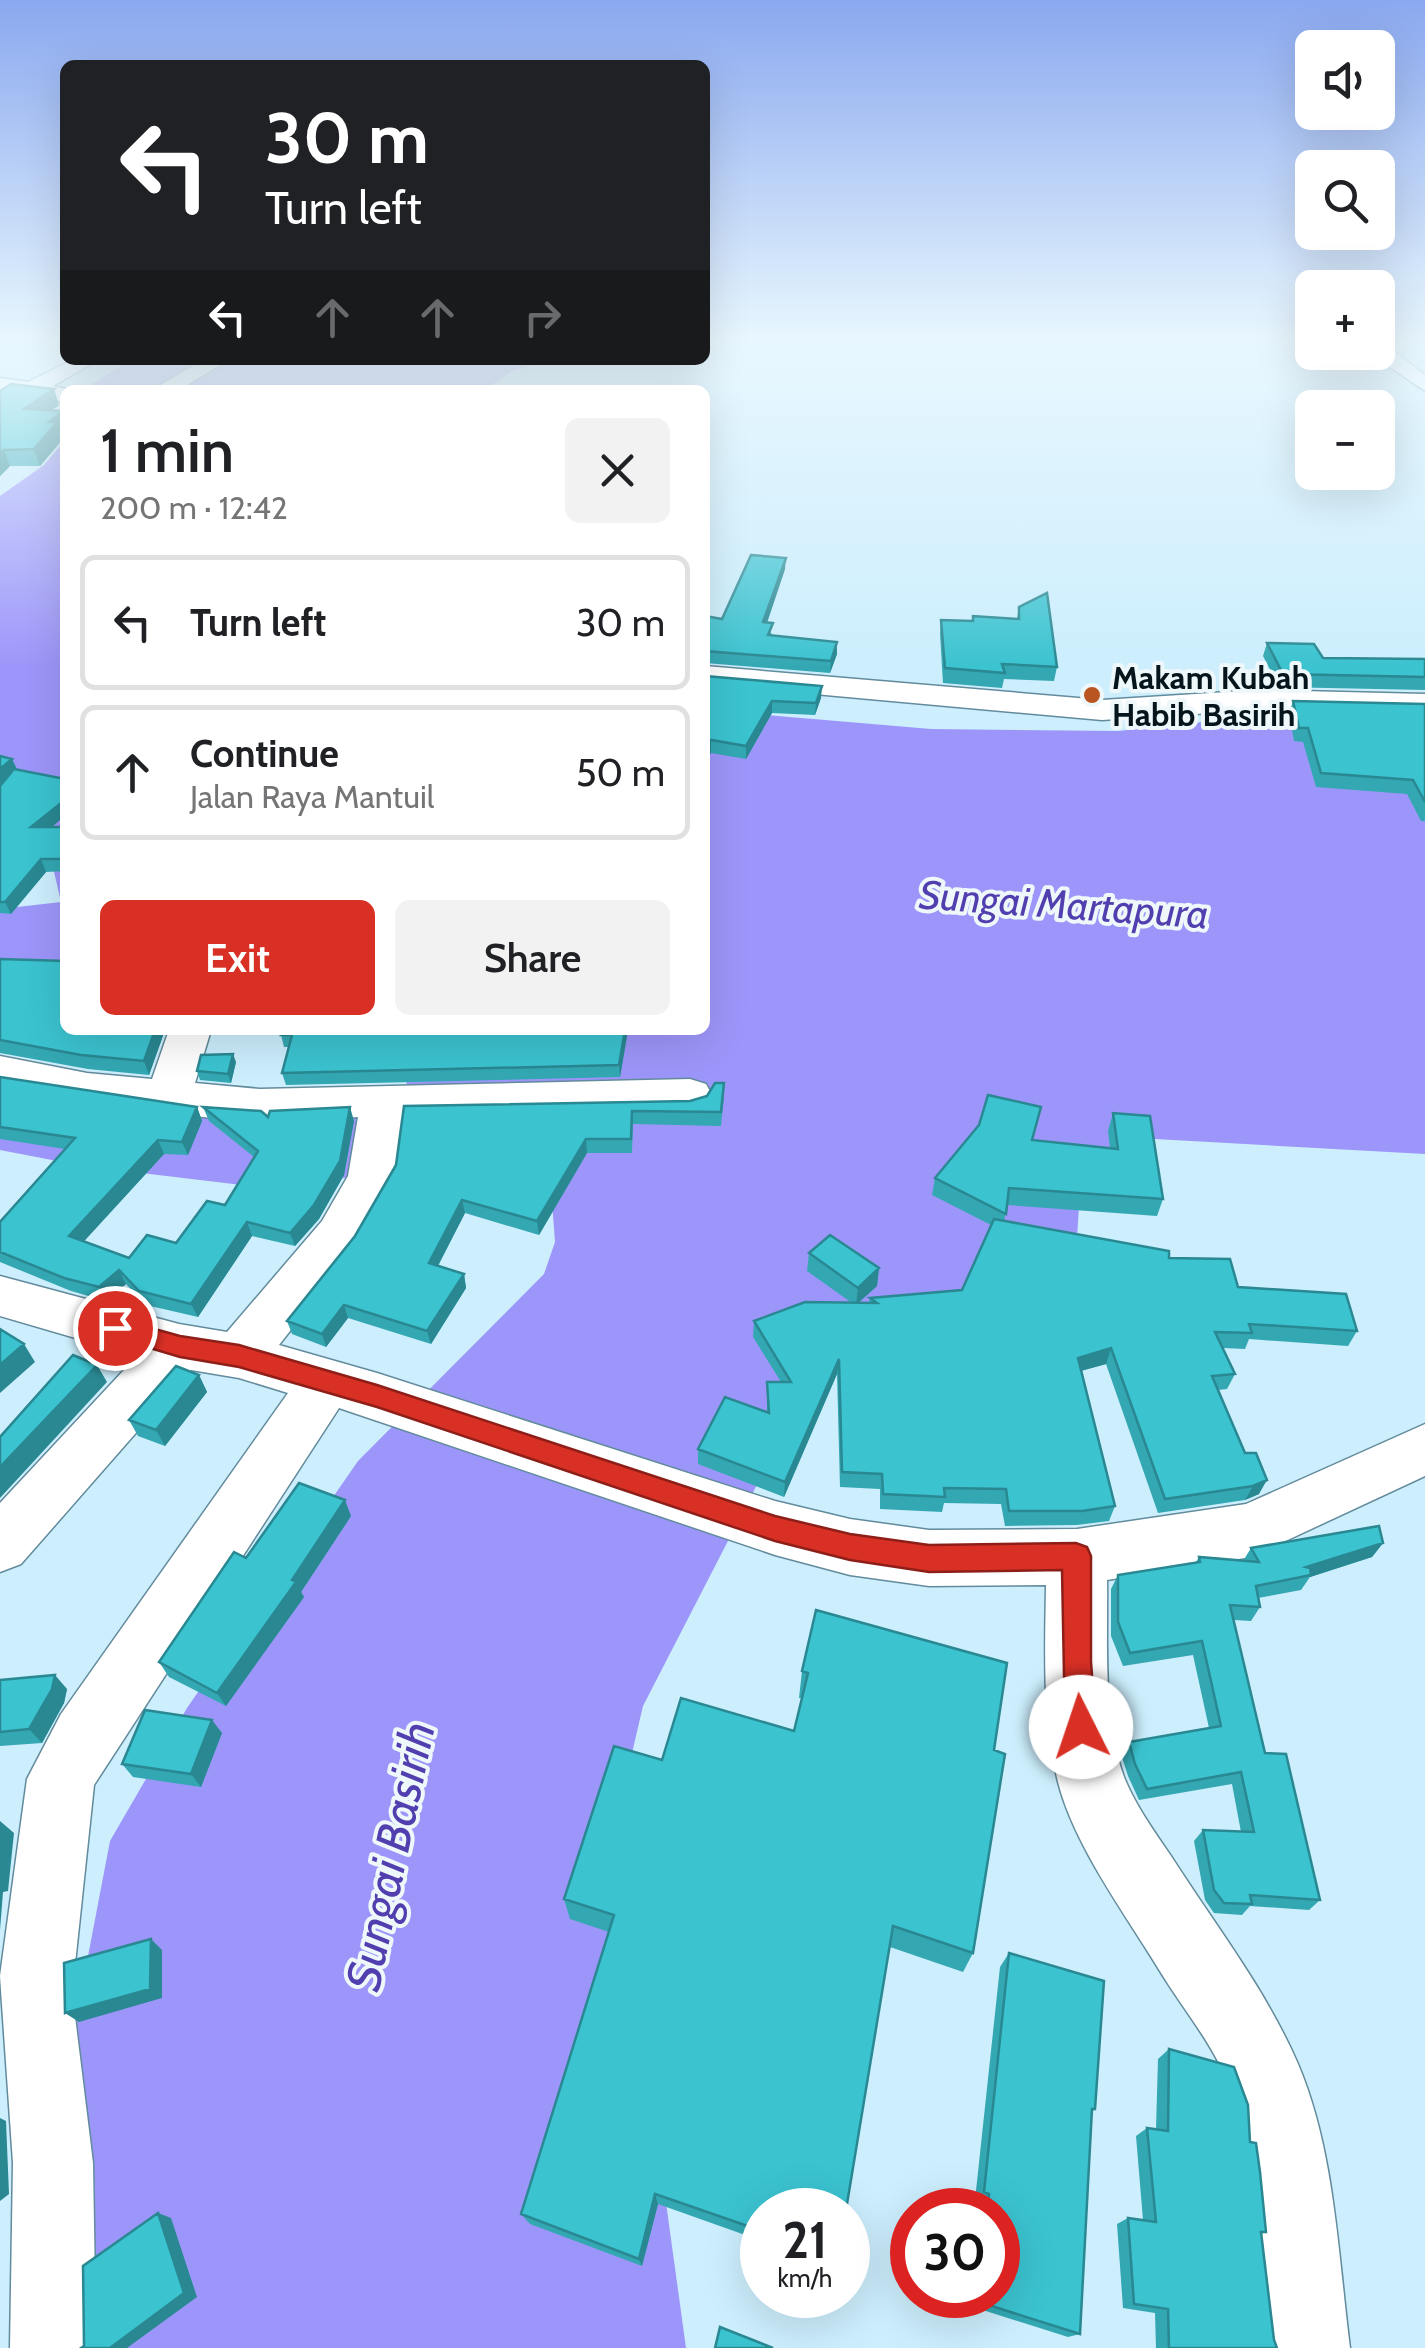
<!DOCTYPE html>
<meta charset="utf-8">
<style>
body{margin:0;font-family:Cabin,sans-serif;background:#f2f2f2;color:#202124;height:100vh;display:flex;flex-direction:column;font-size:38px;white-space:nowrap}
*{box-sizing:border-box;margin:0}
p{font-size:32px;color:#757577}
.icon{flex:none;width:55px;height:55px;fill:none;stroke:currentColor;stroke-width:2;stroke-linecap:round;stroke-linejoin:round}
.map{position:relative;flex:1;overflow:hidden}
.sheet{position:absolute;left:60px;top:385px;width:650px;height:650px;display:flex;flex-direction:column;background:#fff;border-radius:15px;box-shadow:0 10px 40px #0002}
.sheet>*{flex:none}
.top-card{position:absolute;left:60px;top:60px;width:650px;height:305px;border-radius:15px;box-shadow:0 10px 40px #0002;background:#202124;color:#fff;overflow:hidden}
.buttons{position:absolute;left:1295px;top:30px;display:grid;gap:20px}
.buttons a{display:grid;place-items:center;width:100px;height:100px;border-radius:15px;background:#fff;box-shadow:0 10px 40px #0002;font-size:50px}
.speed{position:absolute;left:740px;top:2188px;display:flex;gap:20px;font-size:50px;font-weight:700;text-align:center}
.speed>*{display:grid;place-content:center;width:130px;height:130px;border-radius:50%;background:#fff;box-shadow:0 10px 40px #0002;line-height:1}
.speed small{font-size:25px;font-weight:400}
.speed .limit{border:15px solid #d22;background:#fff;color:#111}
.pin{position:absolute;display:grid;place-items:center;width:85px;height:85px;color:#fff;margin:-42px;border:5px solid #fff;border-radius:50%;box-shadow:0 2px 10px #0007}
.me{position:absolute;width:110px;margin:-55px;rotate:356deg;stroke-linejoin:round;filter:drop-shadow(0 0 8px #0008)}
.turn{display:flex;align-items:center;gap:35px;height:210px;padding:0 40px;font-size:45px}
.turn .icon{width:130px;height:130px;stroke-width:2.5}
.turn b{display:block;font-size:70px;line-height:85px}
.lanes{display:flex;align-items:center;height:95px;padding:0 40px;background:#0003;justify-content:center;gap:50px;direction:ltr}
.lanes .off{opacity:.35}
.round{display:grid;place-items:center;flex:none;width:105px;height:105px;border-radius:15px;background:#f2f2f2}
.headline{display:flex;align-items:center;justify-content:space-between;height:170px;padding:0 40px}
h1{font-size:60px;font-weight:600;line-height:75px}
.button{display:flex;gap:20px;margin-top:auto;padding:20px 40px}
.button a{flex:1;height:115px;border-radius:15px;background:#d93025;color:#fff;font-size:40px;font-weight:600;line-height:115px;text-align:center}
.button a+a{background:#f2f2f2;color:#202124}
ul{padding:0;list-style:none}
li{display:flex;align-items:center;gap:30px;height:135px;margin:0 20px 15px;padding:0 20px;border:5px solid #e0e0e0;border-radius:15px}
li div{flex:1}
li b{display:block;font-size:38px}
li em{font-style:normal}
.map>svg:first-child{display:block}
</style>
<div class="map">
<svg width="1425" height="2348" viewBox="0 0 1425 2348">
<rect width="100%" height="100%" fill="#cceefd"/>
<!-- water -->
<path fill="#9d96fa" d="M130,360h420l-38,11 -27,19h-402z
M65,440v570l-65,3v-104l61,-7 -20,-87 -41,-55v-264l44,-31z
M705,699l61,16 165,14 187,2 122,-13 185,-5v441l-288,-16 -57,53 -5,77 -228,90 -66,80 -138,268 -18,77 -6,78 67,487h-590l-24,-308 38,-199 77,-133 171,-247 186,-187 11,-32 -3,-40 -91,-34 -211,18 -167,-20 -83,-16v-63l411,12 -7,-25 -84,-34 -46,-10h431z"/>
<g fill="none" stroke-linecap="round" stroke-linejoin="round">
<!-- minor casing -->
<g stroke="#628b9c" stroke-width="3">
<path id="minor" d="M1378,339l47,36v16l-47,-32 -5,-7h5z
M72,360h26l-45,26 18,4h-6v12l-65,-12v-12l28,4z
M203,360h25l-49,30h-27z
M705,666l397,34 156,-10 167,4v20l-167,-4 -156,10 -397,-36z
M169,1030h42l-16,53 65,6 430,-10 16,5 6,11 -6,11 -16,5 -286,5 -8,61 -40,70 -77,98 98,28 398,128 75,18 79,11 148,-1 169,-25 179,-80v52l-174,81 -144,23c1,63 -5,136 17,197 11,28 30,54 47,79 44,69 94,132 127,208 37,87 40,191 52,284h-86c-8,-74 -9,-196 -35,-263 -17,-43 -47,-77 -71,-117 -34,-56 -84,-123 -100,-186 -16,-65 -13,-132 -12,-197l-117,1 -79,-11 -75,-20 -436,-147 -245,377 -22,207 21,171 3,185h-86l3,-185 -13,-187 27,-197 34,-65 227,-321 -49,-15 -48,-8 -170,194 -21,8v-69l137,-147 -137,-40v-40l179,48 48,8 95,-111 26,-45 10,-59c-33,2 -67,5 -100,4 -86,-4 -172,-18 -258,-35v-30l87,17 65,6z"/>
</g>
<!-- minor -->
<use href="#minor" fill="#fff" fill-rule="evenodd"/>
</g>
<!-- wall -->
<path fill="#33a8b3" d="M54,389l5,16 -8,5 14,6v14l-4,3 2,6 -23,27h-30l-10,10v-85z
M785,569l-18,54 5,12 65,19 -7,19 -125,-10v-47l17,3z
M1019,607l38,60 -3,14 -50,-2 -2,9 -59,-5 -3,-49 1,-14 31,1 45,-2z
M1267,643l56,15 102,1v31l-146,-3 -16,-31z
M705,676l116,22 -6,17 -43,-2 -26,46 -35,-6z
M1293,701l132,3v117h-4l-14,-27 -91,-7 -13,-45 -9,-1 -5,-27z
M0,756l12,3 5,10 48,10v37l-14,11h14v44l-19,1 -35,42 -11,-1z
M0,959l65,71h100l-16,45 -61,-6 -88,-16z
M283,1030h345l-8,47 -334,8 -4,-12 7,-26h-5l-3,-12z
M236,1062l-5,21 -31,-3 -3,-9z
M0,1077l197,30 5,14 -14,34 -24,-1 -80,87 45,17 47,-15 49,-38 29,-48 -45,-36 -6,-14 65,10 86,4 -10,54 -25,44 -24,27 -43,-10 -54,81 -52,-12 -20,-21 -20,17 -35,-10 -71,-29v-40l65,-73 -65,-10z
M724,1097l-3,29 -88,-2 -1,29h-45l-48,82 -74,-22 -27,53 26,8 2,14 -35,56 -83,-26 -22,29 -34,-13 -5,-13 68,-85 41,-71 8,-59 286,-5z
M1113,1113l50,86 -6,17 -150,-11 -3,16 165,37 69,29 119,44 -9,15 -99,-7 -4,10 -22,-1 12,26 -8,15 -9,1 41,104 -14,6 -87,13 -52,-149 -25,7 34,135 -6,15 -32,4 -72,1 -4,-22 -57,-1 -2,9 -62,-3v-20l-40,-2 -3,-113 -53,123 -86,-33v-15l69,-36v-31h14l-28,-45 1,-16 98,-18 -45,-32 2,-18 70,15 -2,18 -19,17h11l1,-5 92,-8 29,-65 -59,-30 3,-17 97,-38 78,8 -2,-17z
M199,1375l8,17 -42,54 -27,-10 -9,-16z
M351,1516l-50,76 3,5 -78,109 -57,-29 -10,-15 87,-104z
M1383,1543l-11,14 -62,20 -9,13 -43,8 2,9 -9,14 -17,-1 31,133 55,147 -11,10 -59,-4 -8,9 -28,-2 -9,-13 -11,-59 9,-11 38,2 -9,-48 -93,16 -11,-24 -7,-22 8,-12 80,-14 -16,-73 -70,11 -12,-30v-47l7,-14 78,-13 3,-5 44,4 8,-13z
M816,1610l178,140 -21,203 -10,19 -73,-25 -128,263v31l-104,-37 -16,62 -112,-42 -9,-10 88,-282 -39,-13 -6,-20 98,-139 132,-29 8,-33h-3l3,-27z
M0,1680l67,9 -3,14 -22,40 -42,3z
M222,1733l-21,54 -68,-10 -11,-13z
M1009,1953l86,156 -3,3 -12,222 -12,3 -98,-31 1,-11h27v-85h-19l1,-9 -5,-1 25,-233z
M1169,2049l81,93 16,90 -5,2 13,106 3,8h-121l-1,-35 -32,-5 -6,-84 11,-6 15,2 -7,-84 11,-8 9,1 2,-70z"/>
<!-- shaded-wall -->
<path fill="#298892" d="M54,389l5,16 -29,20 -6,-16z
M63,411l2,19 -4,3 2,6 -23,27 -6,-17 15,-27z
M4,450l6,16 -10,10v-23z
M786,558l-1,11 -22,65v-12z
M837,642v12l-7,19 1,-12z
M822,686l-1,12 -6,17 1,-12z
M772,701v12l-26,46v-13z
M711,740v13l-6,10v-12z
M12,759l6,13 -18,14v-17z
M65,800v16l-29,24 -5,-13z
M41,859l5,13 -35,42 -6,-12z
M155,1030h10l-16,45 -5,-14z
M625,1030h3l-8,47 -1,-12z
M233,1054l3,8 -5,21 -3,-9z
M197,1107l5,14 -14,34 -6,-13z
M350,1107l4,14 -10,54 -25,44 -24,27 -5,-13z
M586,1139l1,14 -48,82 -2,-14z
M158,1140l6,14 -88,96 -7,-14z
M462,1200l3,13 -33,64 -3,-14z
M247,1222l5,14 -54,81 -7,-13z
M879,1268l-2,18 -21,19 2,-17z
M119,1270l7,14 -20,17 -7,-14z
M464,1274l2,14 -35,56 -4,-13z
M344,1305l4,13 -22,29 -4,-13z
M24,1344l11,18 -35,31v-28z
M1111,1348l-5,16 -33,9 5,-15z
M839,1359l-2,15 -53,123 1,-15z
M97,1365l10,17 -107,116v-31z
M199,1375l8,17 -42,54 -9,-16z
M1267,1480l-8,14 -14,6 8,-14z
M345,1500l6,16 -50,76 3,5 -78,109 -9,-13z
M1383,1543l-11,14 -62,20 1,-2 -5,-8z
M55,1675l12,14 -3,14 -22,40 -13,-14z
M212,1720l10,13 -21,54 -10,-13z
M0,1821l14,12 -6,58 -5,1 -3,38z
M151,1939l11,11v48l-83,24 -14,-9z
M0,2118l6,3 3,73 -9,7z
M655,2194l3,10 -16,62 -3,-7z
M158,2213l13,5 26,79 -70,51h-17z"/>
<!-- building -->
<path fill="#3bc3d0" stroke="#298892" stroke-width="2.5" d="M11,384l43,5 -30,20 39,2 -14,11h8l-23,27 -30,1 -4,3v-62z
M751,555l35,3 -23,64 10,1 -5,12 69,7 -6,19 -126,-10v-35l17,3z
M1047,593l10,74 -55,-3 3,9 -60,-5 -4,-48 32,1v-5l46,3v-12z
M1267,643l47,1 9,14 102,1v18l-142,-3z
M705,676l117,10 -6,17 -44,-2 -26,45 -35,-6 -6,11z
M1293,701l132,3v98l-12,-22 -92,-7 -13,-45h-9z
M0,756l12,3 -12,10z
M14,769l51,10v21l-34,27h34v32h-24l-36,43h-5v-116z
M0,959l65,2v69h90l-11,31 -63,-6 -81,-15z
M283,1030h342l-6,35 -337,8 10,-38h-11z
M233,1054l-5,20 -31,-3 4,-16z
M0,1077l197,30 -15,35 -24,-2 -89,96 60,22 18,-23 29,8 31,-42 18,4 33,-54 -55,-44 58,4 7,6 2,-6 80,-4 -10,54 -26,44 -24,28 -43,-11 -56,82 -52,-13 -20,-21 -20,17 -35,-9 -64,-26v-30l75,-84 -75,-11z
M715,1083h9l-3,29 -89,-1 -1,28h-45l-49,82 -75,-21 -33,63 35,11 -37,57 -83,-26 -22,29 -35,-13 68,-85 41,-71 8,-59 286,-5 17,-5z
M988,1095l53,12 -9,33 86,9 -5,-36 37,3 13,83 -154,-11 -3,26 -71,-36 44,-53z
M994,1219l175,32v7l61,1 8,28 108,7 11,37 -108,-7 3,9 -37,-1 20,42 -23,2 33,77h11l11,27 -14,6 -88,13 -54,-151 -33,10 37,148 -33,5h-73l-3,-22 -62,-1 1,9 -62,-3 -1,-20 -40,-2 -3,-113 -54,123 -87,-33 27,-52 44,16 -2,-31h24l-37,-61 51,-19 72,1 -7,-5 92,-8z
M830,1235l49,33 -21,20 -49,-35z
M0,1329l24,15 -24,21z
M73,1355l24,10 -97,102v-30z
M176,1366l23,9 -43,55 -27,-10z
M299,1483l46,17 -53,80 4,2 -79,111 -58,-31 75,-110 12,6z
M1379,1526l4,17 -77,24 4,1 1,7 -55,11 4,21 -30,-2 35,148 21,1 34,146 -70,-5 2,9 -28,-1 -10,-13 -11,-60 51,2 -13,-60 -94,17 -12,-25 -6,-22 92,-16 -19,-85 -72,12 -12,-31v-47l82,-13 -1,-5 60,5 -8,-14z
M816,1610l191,53 -13,87 11,4 -32,199 -80,-27 -47,284h-84v21l-107,-37 -16,65 -118,-45 93,-299 -50,-16 50,-153 48,14 19,-62 113,33 14,-58 -6,-2z
M55,1675l-3,14 -23,40 -29,3v-52z
M145,1710l67,10 -21,54 -69,-10z
M151,1939l-1,50 -85,24 -1,-50z
M1009,1953l95,28 -9,128h-3l-12,225 -101,-32 1,-7h18v-85h-11l2,-16 -5,-2z
M1169,2049l65,18 14,38 2,37 6,1 4,29 6,60h-5l13,108 3,8h-108l-1,-39 -34,-5 -6,-86 28,4 -9,-94 21,3z
M158,2213l26,80 -74,55h-29l3,-2 -1,-80z
M720,2327l53,21h-58z"/>
<!-- sky -->
<linearGradient id="sky" x2="0" y2="1"><stop stop-color="#8aa8ef"/><stop offset="0.51" stop-color="#e8f7fe"/><stop offset="1" stop-color="#e8f7fe" stop-opacity="0"/></linearGradient>
<rect width="1425" height="667" fill="url(#sky)"/>
<!-- route -->
<path fill="#d93025" stroke="#8d1f18" stroke-width="2.5" d="M115,1318l65,18 59,9 138,40 398,131 75,18 79,11 147,-2 11,4 4,9v106l5,65 -4,11 -11,5 -11,-5 -5,-11 -3,-157 -133,2 -79,-12 -75,-19 -398,-134 -138,-40 -59,-10 -74,-22 -4,-7 4,-7z"/>
<!-- markers -->
<circle fill="#b95520" stroke="#eef7fa" stroke-width="4" cx="1092" cy="695" r="10"/>
<g text-anchor="middle" dominant-baseline="central" stroke-width="8" stroke-linejoin="round" paint-order="stroke">
<!-- far-poi labels -->
<g font-size="32" font-weight="bold" fill="#05151b" stroke="#eef7fa" text-anchor="start">
<text x="1112" y="677">Makam Kubah<tspan x="1112" dy="37">Habib Basirih</tspan></text>
</g>
<!-- water labels -->
<g font-size="40" font-style="italic" fill="#513eaf" stroke="#eef7fa">
<text transform="translate(1064 904) rotate(4)">Sungai Martapura</text>
</g>
<!-- near-water labels -->
<g font-size="48" font-style="italic" fill="#513eaf" stroke="#eef7fa">
<text transform="translate(390 1856) rotate(-78)">Sungai Basirih</text>
</g>
</g>
</svg>
<div class="buttons">
<a><svg class="icon" aria-label="sound" viewBox="0 0 24 24"><path d="M4 9h4l5-4v14l-5-4H4zM17 9q2 3 0 6"/></svg></a>
<a><svg class="icon" aria-label="search" viewBox="0 0 24 24"><circle cx="10" cy="10" r="6"/><path d="M15 15l6 6"/></svg></a>
<a>+</a>
<a>−</a>
</div>
<div class="speed"><div>21<small>km/h</small></div><div class="limit">30</div></div>
<div class="pin" style="left:115px;top:1328px;background:#d93025"><svg class="icon" aria-label="arrive" viewBox="0 0 24 24"><path d="M6 21V4h12l-3 4 3 4H6"/></svg></div>
<svg class="me" style="left:1081px;top:1727px" viewBox="-20 -20 40 40"><circle r="19" fill="#fff"/><path d="M0-13L10 11 0 6-10 11z" fill="#d93025"/></svg>
<div class="top-card">
<div class="turn"><svg class="icon" aria-label="left" viewBox="0 0 24 24"><path d="M17 20v-9H6M10 6l-5 5 5 5"/></svg><div><b>30 m</b>Turn left</div></div>
<div class="lanes"><svg class="icon" aria-label="left" viewBox="0 0 24 24"><path d="M17 20v-9H6M10 6l-5 5 5 5"/></svg><svg class="icon off" aria-label="ahead" viewBox="0 0 24 24"><path d="M12 20V5M6 11l6-6 6 6"/></svg><svg class="icon off" aria-label="ahead" viewBox="0 0 24 24"><path d="M12 20V5M6 11l6-6 6 6"/></svg><svg class="icon off" aria-label="right" viewBox="0 0 24 24"><path d="M7 20v-9h11M14 6l5 5-5 5"/></svg></div>
</div>
<section class="sheet">
<div class="headline"><div><h1>1 min</h1><p>200 m · 12:42</p></div><a class="round"><svg class="icon" aria-label="close" viewBox="0 0 24 24"><path d="M6 6l12 12M18 6L6 18"/></svg></a></div>
<ul>
<li><svg class="icon" aria-label="left" viewBox="0 0 24 24"><path d="M17 20v-9H6M10 6l-5 5 5 5"/></svg><div><b>Turn left</b></div><em>30 m</em></li>
<li><svg class="icon" aria-label="ahead" viewBox="0 0 24 24"><path d="M12 20V5M6 11l6-6 6 6"/></svg><div><b>Continue</b><p>Jalan Raya Mantuil</p></div><em>50 m</em></li>
</ul>
<div class="button"><a>Exit</a><a>Share</a></div>
</section>
</div>
